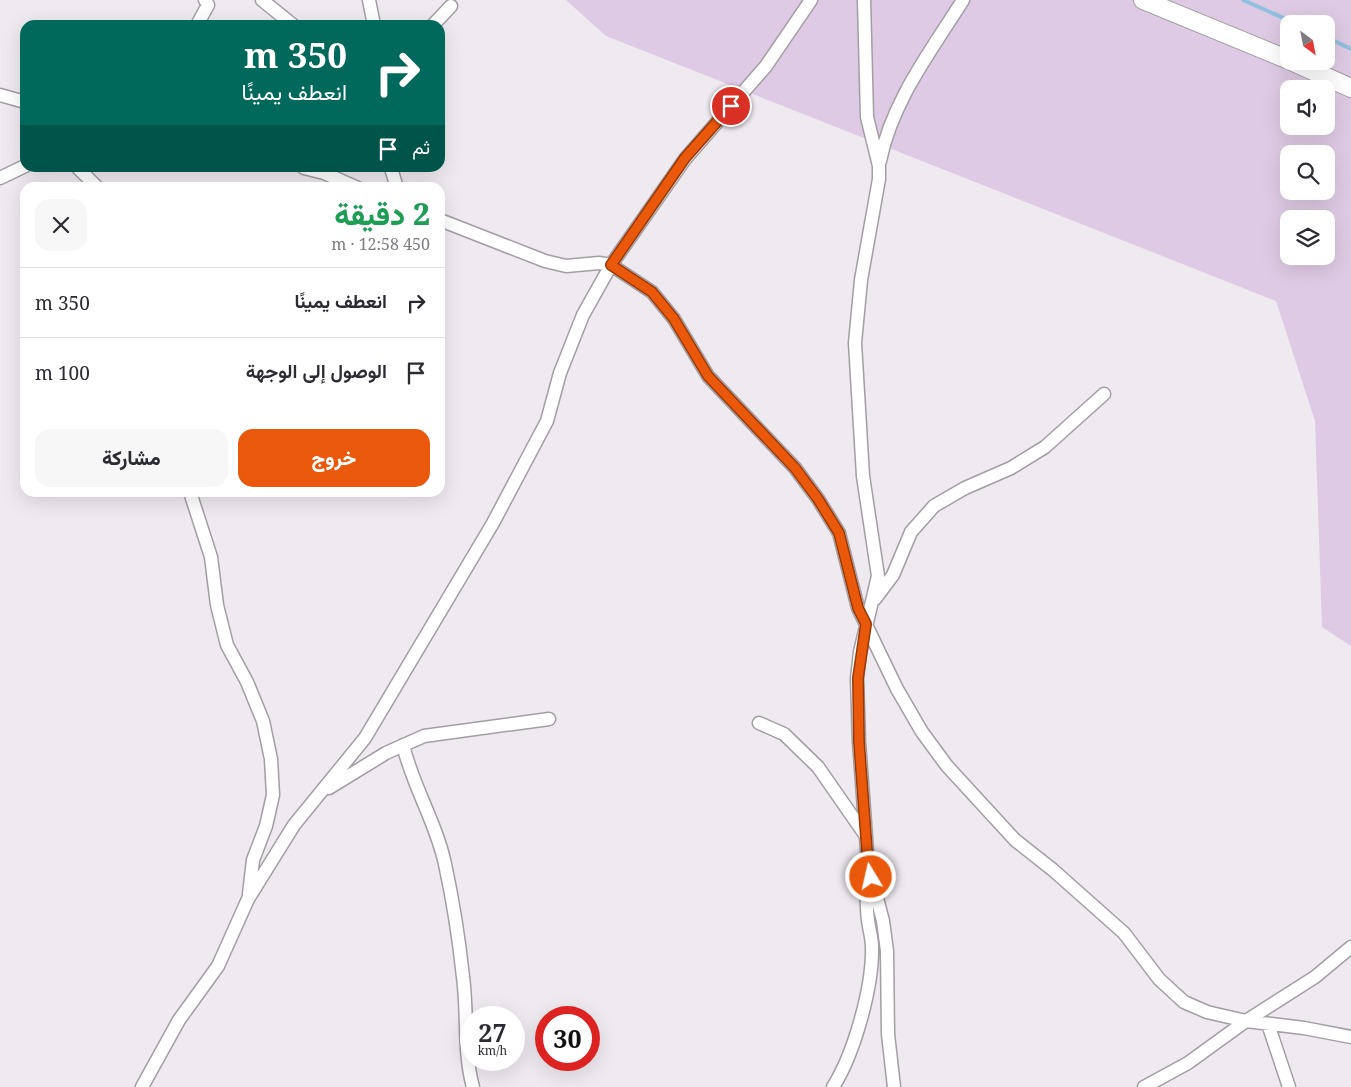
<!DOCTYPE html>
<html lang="ar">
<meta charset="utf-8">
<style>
body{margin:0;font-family:"Noto Serif",Vazirmatn,serif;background:#f7f7f7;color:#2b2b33;direction:rtl;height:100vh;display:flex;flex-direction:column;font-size:19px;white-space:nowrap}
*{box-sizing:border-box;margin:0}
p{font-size:16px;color:#7c7c81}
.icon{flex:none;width:28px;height:28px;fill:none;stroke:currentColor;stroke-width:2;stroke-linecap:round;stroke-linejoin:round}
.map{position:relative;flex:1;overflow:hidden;direction:ltr}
.side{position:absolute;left:20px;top:182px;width:425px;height:315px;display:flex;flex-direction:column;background:#fff;border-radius:15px;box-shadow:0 5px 20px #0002;direction:rtl}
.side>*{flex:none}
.hud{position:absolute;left:20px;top:20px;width:425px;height:152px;border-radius:15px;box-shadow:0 5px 20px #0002;direction:rtl;background:#00695c;color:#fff;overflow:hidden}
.needle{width:32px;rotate:148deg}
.buttons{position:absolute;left:1280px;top:15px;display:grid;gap:10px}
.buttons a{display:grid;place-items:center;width:55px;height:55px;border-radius:10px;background:#fff;box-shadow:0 5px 20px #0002;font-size:25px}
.speed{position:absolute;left:460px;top:1006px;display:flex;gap:10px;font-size:25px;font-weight:700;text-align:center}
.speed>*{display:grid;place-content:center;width:65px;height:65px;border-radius:50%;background:#fff;box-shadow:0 5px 20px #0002;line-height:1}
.speed small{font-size:12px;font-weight:400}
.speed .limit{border:8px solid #d22;background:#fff;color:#111}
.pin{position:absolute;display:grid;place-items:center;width:42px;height:42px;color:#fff;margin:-21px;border:2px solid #fff;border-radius:50%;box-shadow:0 1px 5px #0007}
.me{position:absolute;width:55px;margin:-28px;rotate:351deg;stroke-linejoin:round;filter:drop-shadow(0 0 4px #0008)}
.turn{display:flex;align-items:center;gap:18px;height:105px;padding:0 15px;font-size:22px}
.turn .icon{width:65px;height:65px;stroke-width:2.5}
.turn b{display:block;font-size:35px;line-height:42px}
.then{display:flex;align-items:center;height:48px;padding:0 15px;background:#0003;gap:10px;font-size:19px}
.round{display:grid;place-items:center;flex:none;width:52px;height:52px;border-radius:15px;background:#f7f7f7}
.head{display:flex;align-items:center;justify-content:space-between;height:85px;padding:0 15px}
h1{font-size:30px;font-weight:800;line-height:38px;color:#1e9e55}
.primary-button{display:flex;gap:10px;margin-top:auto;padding:10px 15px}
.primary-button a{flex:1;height:58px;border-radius:15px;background:#ea580c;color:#fff;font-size:20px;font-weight:800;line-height:58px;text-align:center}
.primary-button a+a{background:#f7f7f7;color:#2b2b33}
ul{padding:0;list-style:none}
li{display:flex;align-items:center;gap:15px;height:70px;padding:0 15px;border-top:1px solid #e1e1e2}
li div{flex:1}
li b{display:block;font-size:19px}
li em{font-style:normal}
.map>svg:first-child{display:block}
</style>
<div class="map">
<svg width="1351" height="1087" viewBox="0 0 1351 1087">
<rect width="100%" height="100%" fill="#efeaf0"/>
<!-- green -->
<path fill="#decae4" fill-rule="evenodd" d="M566,0h785v646l-29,-19 -7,-206 -39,-120 -670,-265zM1289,24h37v37h-37zM1289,89h37v37h-37zM1289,154h37v37h-37zM1289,219h37v37h-37z"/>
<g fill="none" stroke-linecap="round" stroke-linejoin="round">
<!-- stream -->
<path stroke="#91c1df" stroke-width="4" d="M1243,0l54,24
M1326,37l25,12"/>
<!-- street casing -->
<g stroke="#a29ea4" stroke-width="15">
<path id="street" d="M262,0l31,25
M369,0l5,25
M864,0l3,117 12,49v13l-18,101 -6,63 8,133 15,100 -18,76 -3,26 2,64 9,122 15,57 4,30 1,83 6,53
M197,25l11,-20 -3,-5
M433,25l18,-19
M0,95l25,7
M880,161c12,-60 51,-110 83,-161
M78,168l20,20
M304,168l20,5 34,15
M391,168l6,20
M0,178l25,-12
M440,220l105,41 21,5 33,-3 12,2 41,27 22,27 34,57 87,92 23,31 21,34 19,75 39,81 25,43 25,34 68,74 38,30 71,63 35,46 25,23 23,10 39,9 58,7 47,9
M190,492l21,65 6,48 10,40 20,37 16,39 8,38 2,36 -7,31 -13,34 -4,34
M875,599l18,-24 18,-43 23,-26 31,-18 46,-20 34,-21 59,-53
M759,723l25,11 34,33 48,69
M403,745c10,42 33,77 42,119 8,37 14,75 18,113 5,37 0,74 10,110
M329,788l57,-35 38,-17 125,-17
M1268,1024l21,63
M142,1087l37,-67 39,-54 30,-67 46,-74 71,-87 128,-215 54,-102 13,-48 23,-58 28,-50 74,-106 81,-93 45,-66
M833,1087c21,-33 40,-100 39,-140 0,-9 -3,-18 -4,-27 -2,-12 -1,-26 -1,-38
M1144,1087l44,-24 58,-42 69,-44 36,-30"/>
</g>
<!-- secondary casing -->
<g stroke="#a29ea4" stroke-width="20">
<path id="secondary" d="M1143,0l146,60
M1291,61l60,27"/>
</g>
<!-- street -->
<use href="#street" stroke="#fff" stroke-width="12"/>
<!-- secondary -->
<use href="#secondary" stroke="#fff" stroke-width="18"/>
</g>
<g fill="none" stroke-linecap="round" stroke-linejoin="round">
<!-- route casing -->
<g stroke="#983908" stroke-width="12">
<path id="route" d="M731,106l-46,52 -74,107 41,27 22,27 34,57 87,92 23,31 21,34 19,75 8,16 -8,54 1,64 9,122 3,13"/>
</g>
<!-- route -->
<use href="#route" stroke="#ea580c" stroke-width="9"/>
</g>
</svg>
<div class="buttons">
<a><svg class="needle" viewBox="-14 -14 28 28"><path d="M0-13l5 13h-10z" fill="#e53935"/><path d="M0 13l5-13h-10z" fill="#7c7c81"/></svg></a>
<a><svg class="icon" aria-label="sound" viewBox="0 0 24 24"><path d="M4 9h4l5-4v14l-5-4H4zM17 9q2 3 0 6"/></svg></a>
<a><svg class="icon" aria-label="search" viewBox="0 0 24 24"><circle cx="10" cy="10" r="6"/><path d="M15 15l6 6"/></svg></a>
<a><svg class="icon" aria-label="layers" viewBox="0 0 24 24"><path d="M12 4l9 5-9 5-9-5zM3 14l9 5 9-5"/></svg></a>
</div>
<div class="speed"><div>27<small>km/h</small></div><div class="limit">30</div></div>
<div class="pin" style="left:731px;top:106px;background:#d93025"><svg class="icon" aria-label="arrive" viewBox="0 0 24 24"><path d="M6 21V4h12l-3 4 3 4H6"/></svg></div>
<svg class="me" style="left:871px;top:877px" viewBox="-20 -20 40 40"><circle r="17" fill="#ea580c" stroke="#fff" stroke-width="3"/><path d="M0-11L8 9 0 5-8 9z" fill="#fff"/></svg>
<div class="hud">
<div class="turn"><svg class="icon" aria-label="right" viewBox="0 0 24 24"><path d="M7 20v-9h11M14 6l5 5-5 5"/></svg><div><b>350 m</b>انعطف يمينًا</div></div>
<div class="then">ثم<svg class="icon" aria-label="arrive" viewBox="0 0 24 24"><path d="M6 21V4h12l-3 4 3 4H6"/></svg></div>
</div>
<section class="side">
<div class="head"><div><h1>2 دقيقة</h1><p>450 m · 12:58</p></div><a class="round"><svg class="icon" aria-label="close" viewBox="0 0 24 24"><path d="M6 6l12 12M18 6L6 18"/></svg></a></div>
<ul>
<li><svg class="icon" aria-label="right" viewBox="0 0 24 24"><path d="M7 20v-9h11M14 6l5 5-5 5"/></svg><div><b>انعطف يمينًا</b></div><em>350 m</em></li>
<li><svg class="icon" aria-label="arrive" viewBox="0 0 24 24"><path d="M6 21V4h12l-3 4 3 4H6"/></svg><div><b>الوصول إلى الوجهة</b></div><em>100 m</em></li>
</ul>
<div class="primary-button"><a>خروج</a><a>مشاركة</a></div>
</section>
</div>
